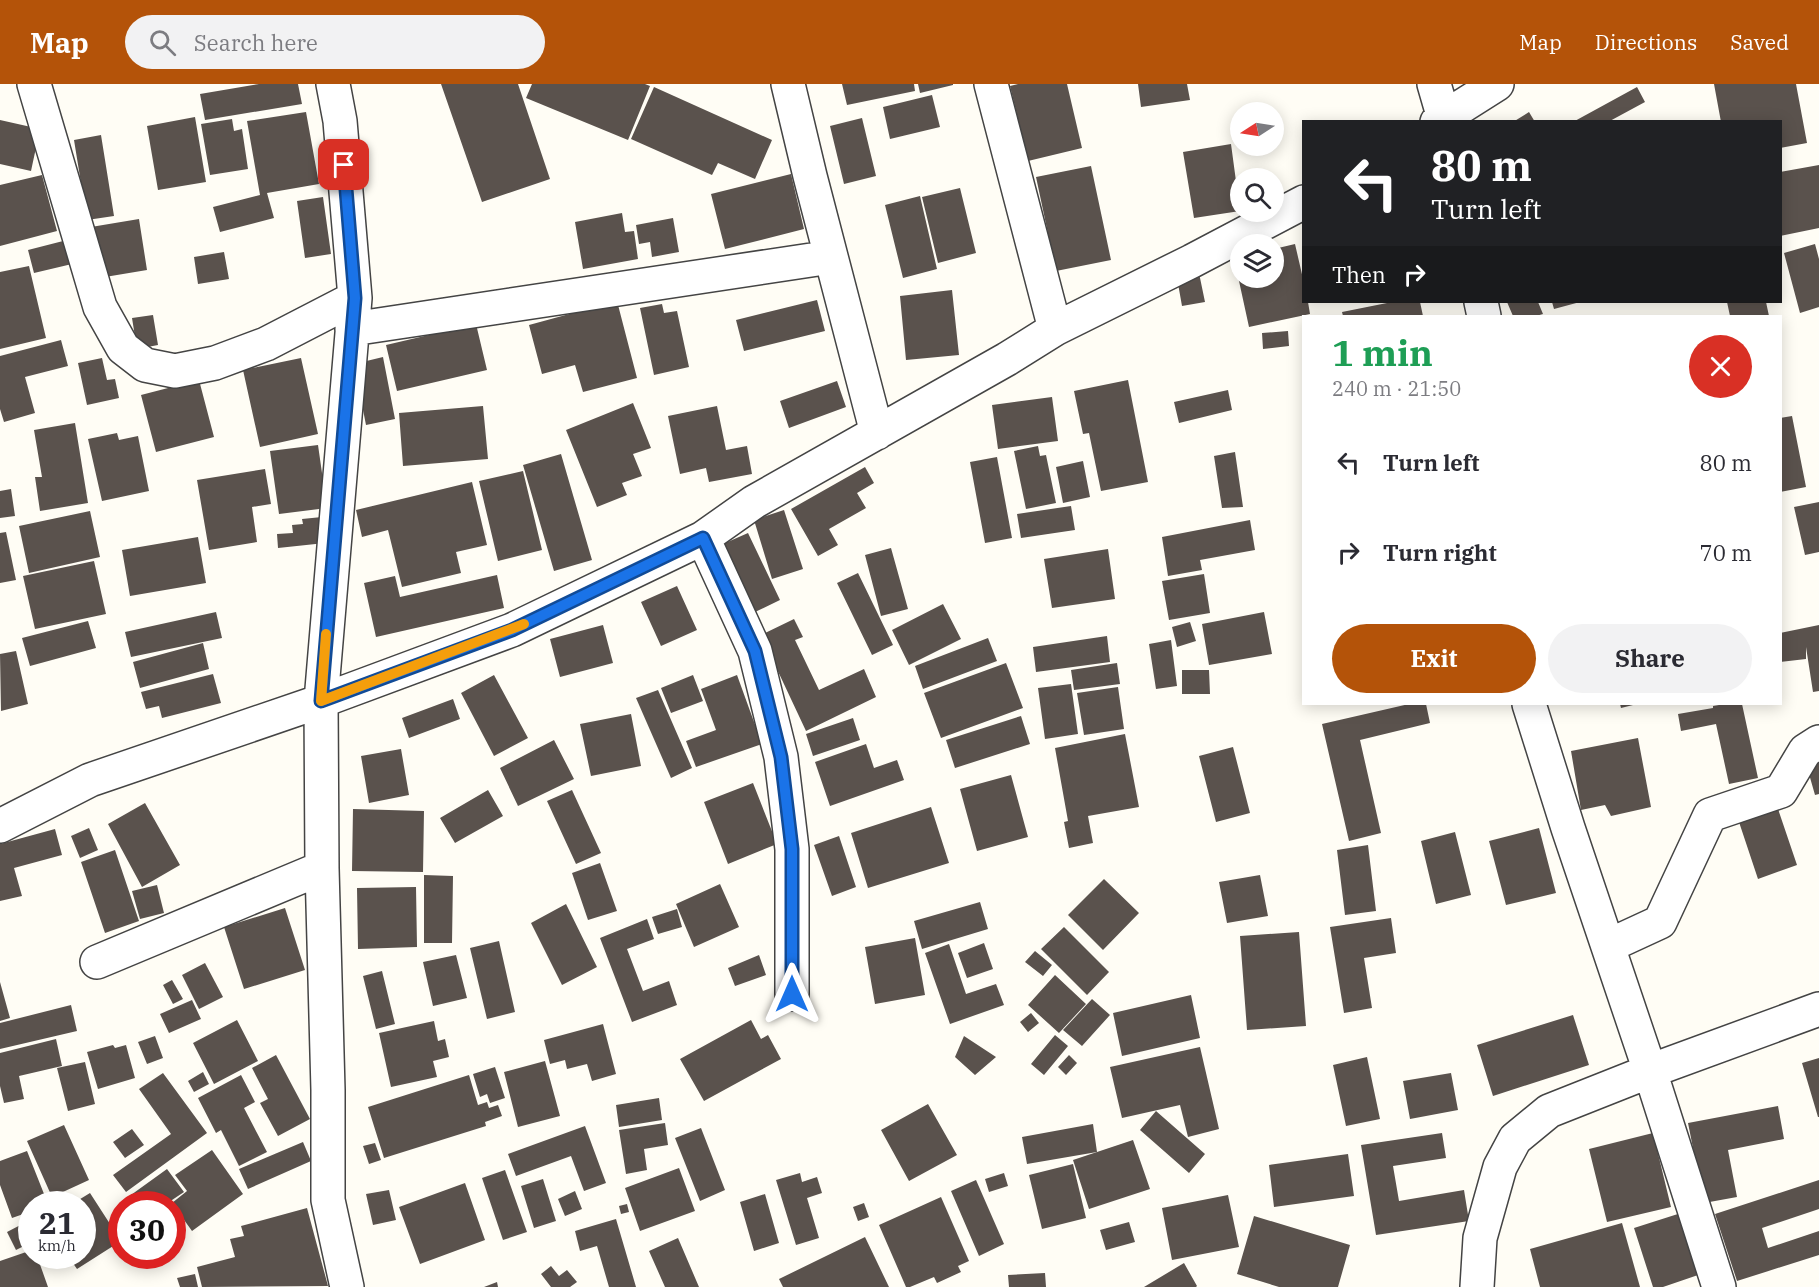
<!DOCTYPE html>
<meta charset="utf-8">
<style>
body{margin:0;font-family:"IBM Plex Serif",serif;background:#f2f2f3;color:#2b2b33;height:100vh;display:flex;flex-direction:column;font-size:22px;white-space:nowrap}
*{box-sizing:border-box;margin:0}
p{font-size:20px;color:#7c7c81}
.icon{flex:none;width:33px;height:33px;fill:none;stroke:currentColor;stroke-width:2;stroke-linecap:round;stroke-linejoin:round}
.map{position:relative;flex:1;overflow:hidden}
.panel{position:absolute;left:1302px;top:231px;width:480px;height:390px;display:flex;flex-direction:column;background:#fff;border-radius:0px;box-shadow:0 3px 15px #0003}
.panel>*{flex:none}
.hud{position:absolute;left:1302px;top:36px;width:480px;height:183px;border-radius:0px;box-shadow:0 3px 15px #0003;background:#202124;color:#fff;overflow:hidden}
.needle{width:39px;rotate:258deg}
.controls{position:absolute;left:1230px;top:18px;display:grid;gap:12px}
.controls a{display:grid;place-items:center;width:54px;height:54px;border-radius:50%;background:#fff;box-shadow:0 3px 15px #0003;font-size:30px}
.speed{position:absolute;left:18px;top:1107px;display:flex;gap:12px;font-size:30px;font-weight:700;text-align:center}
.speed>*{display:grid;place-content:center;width:78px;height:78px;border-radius:50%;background:#fff;box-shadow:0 3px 15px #0003;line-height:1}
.speed small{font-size:15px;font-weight:400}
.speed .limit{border:9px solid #d22;background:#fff;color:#111}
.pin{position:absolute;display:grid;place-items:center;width:51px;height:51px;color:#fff;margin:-26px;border-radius:12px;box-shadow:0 3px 9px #0006}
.me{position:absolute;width:66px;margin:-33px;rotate:0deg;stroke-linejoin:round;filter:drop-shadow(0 0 4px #0008)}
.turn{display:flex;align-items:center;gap:21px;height:126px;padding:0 30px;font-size:27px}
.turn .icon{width:78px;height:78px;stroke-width:2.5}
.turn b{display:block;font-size:42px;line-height:51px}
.then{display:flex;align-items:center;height:57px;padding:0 30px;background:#0003;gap:12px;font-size:22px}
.round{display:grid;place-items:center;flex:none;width:63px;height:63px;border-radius:32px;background:#f2f2f3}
.headline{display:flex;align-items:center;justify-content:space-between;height:102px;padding:0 30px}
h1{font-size:36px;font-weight:800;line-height:45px;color:#1e9e55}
.primary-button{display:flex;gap:12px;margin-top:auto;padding:12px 30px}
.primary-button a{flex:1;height:69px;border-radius:36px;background:#b45309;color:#fff;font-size:24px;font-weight:800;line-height:69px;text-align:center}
.primary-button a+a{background:#f2f2f3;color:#2b2b33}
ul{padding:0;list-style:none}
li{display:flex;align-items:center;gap:18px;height:90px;padding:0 30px}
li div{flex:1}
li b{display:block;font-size:22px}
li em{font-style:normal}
header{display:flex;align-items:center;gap:36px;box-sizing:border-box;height:84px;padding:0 30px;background:#b45309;color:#fff}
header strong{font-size:28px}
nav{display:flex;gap:33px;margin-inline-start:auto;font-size:21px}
.search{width:420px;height:54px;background:#f2f2f3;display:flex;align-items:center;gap:15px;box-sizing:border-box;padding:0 21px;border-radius:33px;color:#7c7c81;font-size:22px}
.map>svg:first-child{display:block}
</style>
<header>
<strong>Map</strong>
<div class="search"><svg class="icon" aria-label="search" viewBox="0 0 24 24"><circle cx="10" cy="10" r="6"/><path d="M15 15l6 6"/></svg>Search here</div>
<nav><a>Map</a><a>Directions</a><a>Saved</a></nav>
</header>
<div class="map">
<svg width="1819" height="1203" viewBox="0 0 1819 1203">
<rect width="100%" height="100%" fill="#fffdf5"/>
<!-- building -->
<path fill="#5a524d" d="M259,0h39l4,20 -97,16 -5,-26z
M441,0h77l32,95 -68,23z
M532,0h113l5,2 -22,54 -102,-42z
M842,0h72l1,7 -68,14z
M918,0h35v1l-33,8z
M1018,0h49l15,64 -54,13 -18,-75z
M1138,0h49l3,16 -49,7z
M1714,0h82l11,59 -27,5v-26h-59z
M654,3l118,53 -17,39 -37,-16 -6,12 -81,-36z
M1637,3l8,15 -37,20h-35z
M932,11l8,32 -50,12 -7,-32z
M306,28l13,72 -52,9 7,25 -54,14 -7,-25 47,-12 -13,-74z
M1529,28l6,10h-22z
M195,33l11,65 -48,8 -11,-64z
M862,34l14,58 -32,8 -14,-58z
M232,35l2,12 8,-2 6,40 -38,6 -9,-51z
M0,36l40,9 -9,42 -31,-7z
M101,51l13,81 -27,4 -13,-80z
M1231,60l9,67 -46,7 -11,-66z
M1819,81v63l-39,8v-64z
M1091,82l20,94 -55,11 -20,-94z
M791,90l13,55 -79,20 -14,-55z
M42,91l15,56 -57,15v-61z
M960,104l16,65 -38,10 -16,-66z
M920,112l17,73 -34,9 -18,-73z
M323,113l8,57 -26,4 -8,-57z
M622,129l3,19 9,-1 4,28 -55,10 -8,-47z
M673,134l6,34 -27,5 -2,-15 -11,2 -3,-19z
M139,135l8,51 -48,8 -8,-51z
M67,156l5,24 -38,9 -6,-23z
M1295,160l9,39v19h4l2,12 -61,13 -15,-69 6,-2v22h34v-29z
M1815,160l4,15v48l-19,6 -16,-60z
M224,168l5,27 -31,5 -4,-27z
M29,182l17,72 -46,11v-77z
M1199,189l6,29 -23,4 -5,-28z
M952,206l7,65 -53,5 -6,-64z
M817,216l8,31 -81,20 -8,-31z
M617,217l20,77 -54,14 -8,-27 -33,9 -13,-49z
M1392,218h28l3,14h-80l-1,-4z
M1507,218h31l5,12 -7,2h-23z
M1552,218h28l-26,7z
M1727,218h39l3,14h-39z
M662,220l2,9 13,-2 12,56 -35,8 -14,-67z
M153,231l5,30 -21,4 -5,-31z
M476,240l11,46 -90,21 -11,-46z
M1288,247l1,15 -26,3 -1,-16z
M61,256l7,26 -43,11 10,36 -31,9 -4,-13v-53z
M383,273l12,62 -29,6 -12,-61z
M102,274l5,22 8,-1 4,19 -32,7 -9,-42z
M301,274l17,76 -58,13 -17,-77z
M199,296l15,57 -58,15 -15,-57z
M1128,296l20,102 -47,9 -12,-58 -6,1 -9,-43z
M837,297l9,26 -57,21 -9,-27z
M1228,306l4,20 -53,13 -5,-21z
M1052,313l6,44 -60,8 -6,-44z
M633,319l18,45 -18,6 9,22 -20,7 5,12 -30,12 -31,-77z
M483,322l5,53 -85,7 -4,-53z
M717,322l9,44 21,-4 5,28 -43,8 -3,-14 -26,6 -12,-58z
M1792,332l14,71 -26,5v-74z
M75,339l13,80 -48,8 -5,-34h7l-8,-47z
M117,349l2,7 19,-4 11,55 -47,10 -14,-62z
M318,361l9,63 -48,6 -9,-63z
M1038,362l2,10 6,-1 10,48 -30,6 -12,-58z
M1235,368l8,55 -21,1 -8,-52z
M561,370l31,106 -38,11 -31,-106z
M997,373l15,81 -27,5 -15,-81z
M1083,377l7,36 -27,6 -7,-36z
M865,383l9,16 -17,10 9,15 -37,21 9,16 -20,11 -27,-47z
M265,385l6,35 -19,3 5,35 -48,8 -12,-70z
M523,387l19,79 -44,11 -19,-80z
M472,398l15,63 -31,7 5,21 -59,14 -14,-57 -26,7 -6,-27z
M11,405l4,27 -15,2v-27z
M1819,418v50l-14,3 -11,-48z
M1071,422l4,24 -54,8 -4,-24z
M784,426l19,59 -31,10 -18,-59z
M90,427l10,46 -71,16 -10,-47z
M322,433l3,26 -47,5 -1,-14 16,-1 -1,-8 11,-1 -1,-5z
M1250,436l5,30 -55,10 2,10 -34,6 -6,-39z
M6,448l10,48 -16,3v-50z
M748,449l32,67 -25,12 -32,-68z
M198,453l8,46 -76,13 -8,-46z
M891,464l17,61 -27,7 -16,-61z
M1108,465l7,50 -63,9 -8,-49z
M94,477l12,53 -71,15 -12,-53z
M858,489l35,72 -21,10 -35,-72z
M1204,490l6,39 -41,7 -7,-39z
M497,491l7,33 -128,29 -12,-54 31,-7 5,21z
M677,502l20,44 -36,16 -20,-44z
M943,520l18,35 -52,26 -17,-35z
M216,528l6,26 -91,19 -6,-25z
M1264,528l8,42 -63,11 -7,-41z
M794,535l9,18 -8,3 24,50 45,-21 12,28 -70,34 -45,-96z
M88,537l8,27 -66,18 -8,-28z
M1190,538l6,19 -19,6 -5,-20z
M603,541l10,38 -53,14 -10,-38z
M1819,541v66l-6,1 -7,-45v12l-26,3v-29z
M1107,552l3,26 -74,10 -3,-25z
M988,554l9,23 -74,28 -8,-23z
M1171,556l6,46 -21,3 -7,-45z
M203,559l6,26 -69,19 -7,-26z
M16,567l12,53 -27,7 -1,-57z
M1006,579l17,45 -82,30 -17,-45z
M1117,579l3,21 -46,6 -3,-20z
M1182,586h27l1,24h-28z
M213,590l8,29 -59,15 -3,-12 -13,3 -5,-17z
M494,591l34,63 -34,18 -33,-63z
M693,591l10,26 -32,12 -10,-25z
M737,591l25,69 -66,23 -10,-26 30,-11 -15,-41z
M1071,600l7,50 -33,5 -7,-51z
M1118,603l6,42 -40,6 -7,-42z
M658,606l34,78 -21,10 -35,-80z
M453,615l7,20 -51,19 -7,-20z
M1409,620h17l4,19 -70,17 21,93 -32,8 -27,-117z
M1620,620h17l-16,4z
M1725,620h17l16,74 -29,6 -13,-60 -35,7 -3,-17 35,-6v-2z
M631,630l10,52 -50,10 -11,-52z
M1021,632l9,28 -75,24 -9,-28z
M853,634l7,22 -47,16 -7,-22z
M1125,650l14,73 -51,9 5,27 -24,5 -5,-26 4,-1 -13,-73z
M1638,654l13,69 -40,9 -6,-11 -24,5 -10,-59z
M554,656l20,39 -56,27 -18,-38z
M866,660l8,24 23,-8 7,20 -74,26 -15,-44z
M1233,663l17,66 -34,9 -17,-66z
M401,665l8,46 -40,8 -8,-47z
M1819,679v31l-4,1 -8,-28z
M1011,691l17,62 -51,14 -17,-62z
M753,699l24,61 -49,20 -24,-62z
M488,706l15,26 -48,27 -15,-25z
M572,706l29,63 -25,11 -29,-63z
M145,719l35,62 -38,22 -34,-63z
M1776,719l21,62 -39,14 -21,-63z
M931,723l18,56 -81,25 -17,-55z
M353,725l71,2 -1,61 -71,-1z
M89,744l9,22 -18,8 -9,-22z
M1539,744l17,65 -50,12 -17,-64z
M55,745l7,26 -48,13 8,28 -22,5v-57z
M1455,748l16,63 -35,9 -15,-63z
M839,752l17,51 -24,9 -18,-51z
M1368,761l8,66 -31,4 -8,-65z
M115,766l24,71 -34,12 -24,-71z
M600,779l17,48 -29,9 -16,-47z
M424,791l29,1 -1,67h-28z
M1260,791l8,41 -41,7 -8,-41z
M1104,795l35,34 -36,37 -35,-35z
M720,800l19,43 -45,20 -18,-43z
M157,801l7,28 -24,6 -8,-28z
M416,803l1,60 -59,2 -1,-61z
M980,818l8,27 -66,20 -8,-28z
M566,820l31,63 -35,18 -31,-62z
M285,824l20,62 -61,19 -20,-62z
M677,825l5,18 -24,7 -6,-17z
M1391,834l5,35 -32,5 8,50 -28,5 -14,-86z
M647,835l7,20 -27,10 16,42 26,-10 8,24 -45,17 -32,-84z
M1064,843l45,45 -22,23 -46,-46z
M1299,848l7,94 -59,4 -7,-94z
M915,854l10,57 -50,9 -10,-57z
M499,857l16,71 -28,7 -17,-71z
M984,859l9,26 -26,9 -9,-25z
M949,860l17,50 30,-10 8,21 -54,19 -25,-71z
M1035,867l17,14 -9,11 -18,-14z
M456,871l11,43 -34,8 -10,-44z
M759,871l7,20 -31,11 -7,-18z
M205,879l18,34 -24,12 -17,-34z
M382,887l13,53 -19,5 -13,-53z
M1055,891l31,29 -27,29 -31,-28z
M172,896l11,19 -10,5 -10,-19z
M0,898l10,36 -10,3z
M1191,911l9,43 -78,18 -9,-43z
M1092,915l18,16 -28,31 -19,-16z
M192,916l9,19 -32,14 -9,-19z
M71,921l6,26 -77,18v-26z
M1031,929l8,10 -11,9 -8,-10z
M1573,931l16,50 -96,31 -16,-51z
M237,936l21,41 -44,23 -21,-41z
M751,936l10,19 7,-4 13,24 -77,42 -24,-42z
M434,937l4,20 7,-2 4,18 -16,4 4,16 -46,10 -12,-54z
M603,940l13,50 -24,7 -5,-17 -20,5 -2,-9 -15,4 -6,-24z
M1055,951l13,11 -24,29 -13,-11z
M155,952l8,22 -16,6 -9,-22z
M964,952l32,21 -21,18 -20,-18z
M56,955l6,27 -43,10 5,23 -20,4 -4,-17v-33z
M113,961l2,3 11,-3 9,33 -37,11 -11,-37z
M1200,963l19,82 -31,8 -8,-32 -58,13 -12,-51z
M276,971l34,64 -32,17 -18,-33 8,-4 -16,-31z
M1069,971l8,8 -11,12 -8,-8z
M1367,973l13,62 -34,7 -13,-61z
M1819,974v59h-1l-16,-54z
M545,977l15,55 -42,11 -14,-55z
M85,978l10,42 -27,7 -11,-43z
M495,983l10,31 -15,5 -3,-9 -7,3 -7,-23z
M203,988l6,12 -15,8 -6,-11z
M163,989l44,60 -81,59 -13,-17 58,-41 -32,-45z
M1451,989l7,37 -48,9 -7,-38z
M241,991l14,27 -11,6 23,44 -28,14 -18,-36 -5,3 -18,-35z
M469,991l9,30 9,-3 2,6 9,-3 4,11 -17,6 1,4 -102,32 -16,-51z
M659,1014l3,22 -43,7 -3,-22z
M928,1020l29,51 -48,26 -28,-51z
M1778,1022l6,33 -56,11 9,47 -33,6 -16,-80z
M1156,1027l49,43 -16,19 -49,-43z
M665,1039l3,22 -24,4 3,21 -21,4 -7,-44z
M1093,1040l4,28 36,-12 17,49 -61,20 -16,-49 24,-8 -70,12 -5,-27z
M64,1041l25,55 -37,17 -25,-56z
M585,1042l21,57 -22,8 -13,-35 -55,20 -8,-22z
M701,1044l24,62 -25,11 -25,-63z
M132,1045l12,16 -19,13 -12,-16z
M1442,1049l4,25 -53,8 6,35 65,-11 5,31 -93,14 -15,-90z
M1653,1049l18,74 -64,15 -18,-73z
M303,1058l8,19 -63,28 -9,-20z
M375,1059l6,17 -12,4 -6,-18z
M212,1066l31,44 -51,37 -20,-28 15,-12 -12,-16z
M27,1067l21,53h-16v7l-20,7 -12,-33v-24z
M1348,1070l6,42 -80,11 -5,-42z
M1073,1080l13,54 -44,11 -13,-54z
M679,1084l16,43 -55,20 -15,-43z
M167,1085l17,23 -18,12h-38l-4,-4z
M505,1086l22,62 -24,8 -21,-62z
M800,1089l2,9 15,-5 5,16 -15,5 12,40 -23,7 -20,-65z
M1004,1089l4,13 -19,6 -4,-13z
M543,1095l13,42 -22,7 -13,-42z
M976,1096l28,64 -25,12 -28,-65z
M1819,1096v29l-57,19 6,20 51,-17v24l-82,26 -22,-67z
M465,1099l20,57 -65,24 -21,-57z
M389,1106l7,30 -23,5 -7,-31z
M575,1107l7,18 -17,7 -7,-17z
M90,1109l31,48 -44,28 -9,-13h14v-52h-10z
M765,1110l14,49 -25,8 -14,-49z
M1228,1111l11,52 -67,13 -10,-52z
M941,1113l28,64 -11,5 3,6 -24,11 -3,-6 -24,10h-4l-27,-62z
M864,1119l5,14 -11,4 -5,-14z
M627,1120l2,8 -8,2 -2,-8z
M307,1124l21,78 -126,1 -5,-20 38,-10 -5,-18 14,-3 -3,-10z
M1681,1129l20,61 -38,13h-10l-19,-59z
M1254,1132l96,29 -12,42h-59l-42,-13z
M172,1133l13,19 -13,9z
M32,1135v23l-16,8 -9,-18z
M616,1135l20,68h-27l-12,-41 -17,5 -5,-20z
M1129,1138l6,20 -29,8 -6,-20z
M1622,1139l18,64h-100l-10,-38z
M865,1153l24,50h-106l-4,-8z
M678,1154l21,49h-34l-16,-36z
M32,1166v6h5l11,31h-48v-26z
M1184,1179l13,23 -1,1h-52z
M551,1182l8,10 8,-6 10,12 -7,5h-19l-10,-13z
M1045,1189l1,14h-37l-1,-12z
M195,1190l3,13h-18l-3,-9z
M497,1198l1,5h-14z"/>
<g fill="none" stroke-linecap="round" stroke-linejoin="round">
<!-- minor casing -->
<g stroke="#444" stroke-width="36">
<path id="minor" d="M34,0l66,223 23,41 22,17 30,6 40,-8 51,-19 89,-46
M333,0l7,37 15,177 -34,403 1,167 6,222v110l19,87
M788,0l22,92 67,257
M991,0l64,245
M1434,0l11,38
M1437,38l60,-38
M1481,218l3,14
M352,245l479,-72
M703,454l52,113 26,106 11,92v145
M1529,620l39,124 82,243 69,216
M0,742l90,-46 231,-79 191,-71 191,-92 51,-36 253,-143 48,-30 137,-68 112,-59
M1608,862l52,-24 50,-107 71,-24 24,-40 14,-9
M97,878l225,-94
M1477,1203l3,-49 20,-71 15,-28 34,-28 101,-40 169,-62"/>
</g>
<!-- minor -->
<use href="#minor" stroke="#fff" stroke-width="33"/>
</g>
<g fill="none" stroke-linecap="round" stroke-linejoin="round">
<!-- route casing -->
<g stroke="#114b97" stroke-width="15">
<path id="route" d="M344,81l11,133 -34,403 191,-71 191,-92 52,113 26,106 11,92v145"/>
</g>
<!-- route -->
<use href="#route" stroke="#1a73e8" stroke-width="10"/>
<!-- slow -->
<path stroke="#f59e0b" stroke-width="10" d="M326,550l-5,67 203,-77"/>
</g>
</svg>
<div class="controls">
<a><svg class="needle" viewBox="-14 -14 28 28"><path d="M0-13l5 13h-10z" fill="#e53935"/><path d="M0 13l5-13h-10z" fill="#7c7c81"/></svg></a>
<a><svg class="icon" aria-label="search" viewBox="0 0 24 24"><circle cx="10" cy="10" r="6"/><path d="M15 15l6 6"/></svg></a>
<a><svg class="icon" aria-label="layers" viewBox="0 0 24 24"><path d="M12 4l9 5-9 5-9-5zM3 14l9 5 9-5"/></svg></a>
</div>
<div class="speed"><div>21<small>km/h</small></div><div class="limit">30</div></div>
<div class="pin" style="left:344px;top:81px;background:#d93025"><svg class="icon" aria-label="arrive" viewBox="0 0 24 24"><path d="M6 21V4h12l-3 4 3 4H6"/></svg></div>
<svg class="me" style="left:792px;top:910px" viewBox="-20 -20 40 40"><path d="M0-17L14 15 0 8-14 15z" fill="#1a73e8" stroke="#fff" stroke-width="4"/></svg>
<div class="hud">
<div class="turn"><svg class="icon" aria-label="left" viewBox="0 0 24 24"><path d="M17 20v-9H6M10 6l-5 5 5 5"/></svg><div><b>80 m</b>Turn left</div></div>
<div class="then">Then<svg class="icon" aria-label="right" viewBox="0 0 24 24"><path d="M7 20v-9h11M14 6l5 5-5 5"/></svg></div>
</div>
<section class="panel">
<div class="headline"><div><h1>1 min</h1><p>240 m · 21:50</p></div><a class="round" style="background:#d93025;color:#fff"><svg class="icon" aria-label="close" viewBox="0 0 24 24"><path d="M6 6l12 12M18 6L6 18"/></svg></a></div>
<ul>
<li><svg class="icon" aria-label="left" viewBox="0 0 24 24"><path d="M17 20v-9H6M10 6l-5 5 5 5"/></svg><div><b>Turn left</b></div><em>80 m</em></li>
<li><svg class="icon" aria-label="right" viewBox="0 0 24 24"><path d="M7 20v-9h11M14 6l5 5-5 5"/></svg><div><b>Turn right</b></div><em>70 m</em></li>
</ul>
<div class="primary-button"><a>Exit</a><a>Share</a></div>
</section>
</div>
